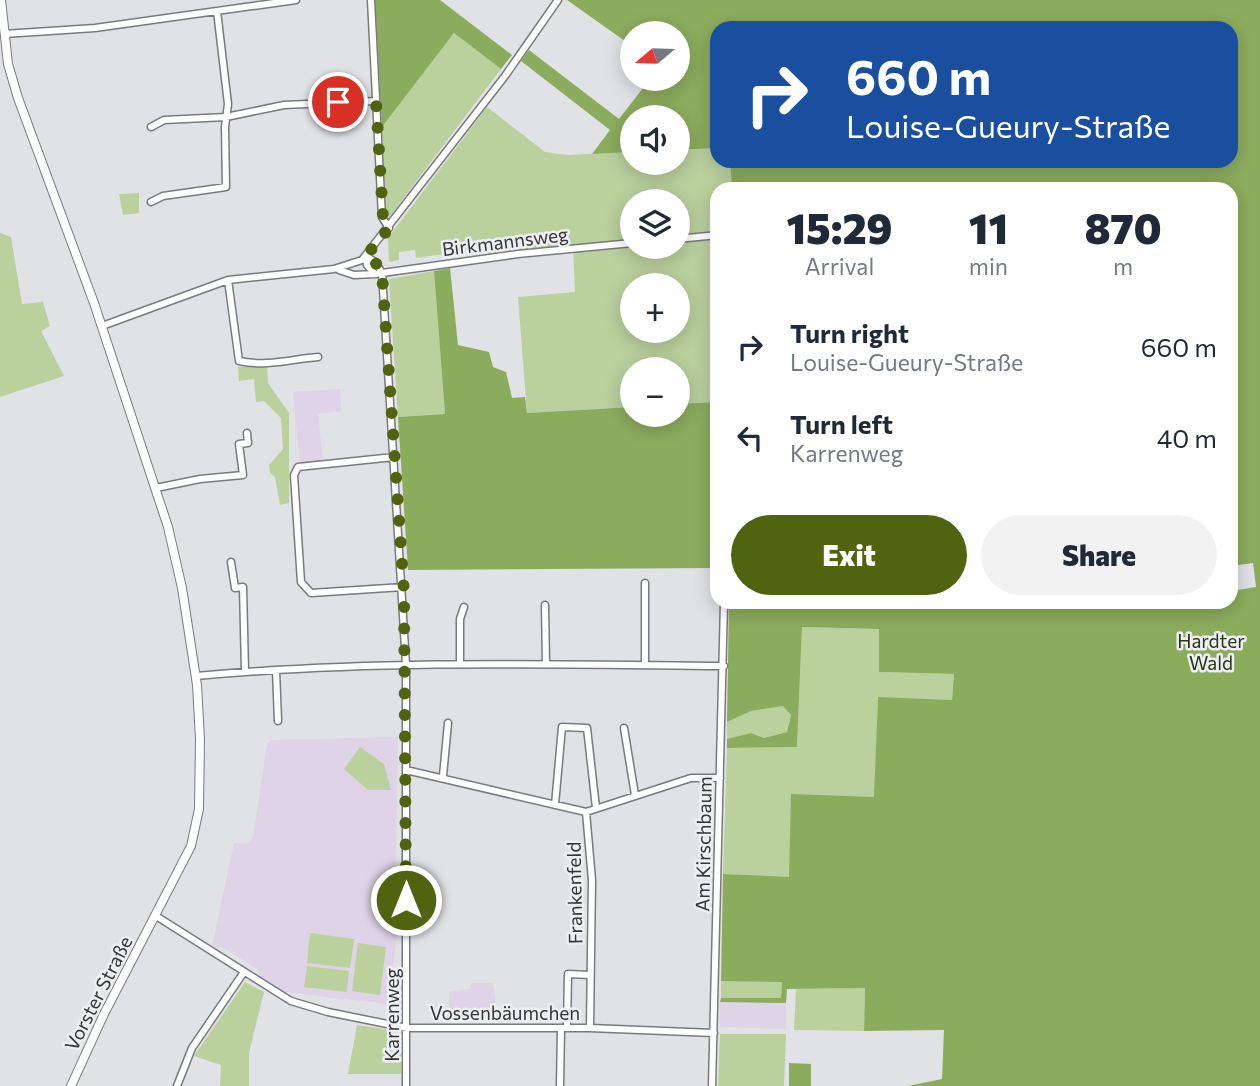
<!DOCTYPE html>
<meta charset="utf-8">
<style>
body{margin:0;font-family:Commissioner,sans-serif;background:#f2f2f3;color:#1f2937;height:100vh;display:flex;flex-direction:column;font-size:26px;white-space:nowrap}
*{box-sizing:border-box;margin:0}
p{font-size:23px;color:#747a83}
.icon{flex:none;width:38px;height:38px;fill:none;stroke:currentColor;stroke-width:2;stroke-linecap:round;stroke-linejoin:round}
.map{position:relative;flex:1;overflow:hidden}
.sheet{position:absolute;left:710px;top:182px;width:528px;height:427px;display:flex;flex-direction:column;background:#fff;border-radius:21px;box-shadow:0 4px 18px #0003}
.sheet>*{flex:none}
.guide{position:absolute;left:710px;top:21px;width:528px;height:147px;border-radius:21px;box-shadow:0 4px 18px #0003;background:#1a4fa0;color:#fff;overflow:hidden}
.needle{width:46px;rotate:251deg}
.buttons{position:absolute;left:620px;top:21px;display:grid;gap:14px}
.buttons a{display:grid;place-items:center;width:70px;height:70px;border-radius:50%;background:#fff;box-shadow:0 4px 18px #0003;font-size:35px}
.pin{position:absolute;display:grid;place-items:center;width:60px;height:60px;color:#fff;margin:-30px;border:4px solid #fff;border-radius:50%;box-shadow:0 2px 7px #0007}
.me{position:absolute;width:77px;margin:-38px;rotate:0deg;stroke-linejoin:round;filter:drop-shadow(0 0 5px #0008)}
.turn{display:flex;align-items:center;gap:24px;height:147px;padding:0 21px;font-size:32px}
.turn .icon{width:91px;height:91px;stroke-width:2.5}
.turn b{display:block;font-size:49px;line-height:60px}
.eta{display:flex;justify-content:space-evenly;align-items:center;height:119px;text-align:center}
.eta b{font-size:42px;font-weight:800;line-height:49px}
.action{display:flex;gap:14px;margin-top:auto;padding:14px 21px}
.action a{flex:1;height:80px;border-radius:42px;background:#50640f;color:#fff;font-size:28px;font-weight:800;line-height:80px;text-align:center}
.action a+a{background:#f2f2f3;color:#1f2937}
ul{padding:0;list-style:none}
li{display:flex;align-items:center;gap:21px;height:91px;padding:0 21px}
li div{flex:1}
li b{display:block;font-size:26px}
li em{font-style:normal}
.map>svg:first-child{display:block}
</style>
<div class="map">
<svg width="1260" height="1086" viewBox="0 0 1260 1086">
<rect width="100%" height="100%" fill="#e0e2e6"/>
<!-- built -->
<path fill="#d2d6e1" d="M391,1030l11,6 -1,19h-16z"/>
<!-- education -->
<path fill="#dfd3e7" d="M340,389l1,22 -23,3 5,48 -23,2 -7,-72z
M398,737l-3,182 4,3 -12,82 -103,-12 -24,-15 -2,-7 -32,-21 -14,-3 22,-103 14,1 5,-6 14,-94 4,-4z
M471,983h22l5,36 -43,2v-3h-6v-26l21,-3z
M720,1002l66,1v26l-66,-2z"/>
<!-- green -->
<path fill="#bad09d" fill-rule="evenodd" d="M454,33l47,36 -111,147 -5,-6 -3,-83z
M487,107l58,45 22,3 65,-3v11h45v-13l40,-2 1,13h12l2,28h-14l-1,213 -40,2v-35h-45v38l-105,6 -9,-116 57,-5 -2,-47 -85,9 -1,-6 -71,10 -1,-8 -16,2v8l-10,2 -1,-24zM632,201h45v46h-45zM632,285h45v46h-45z
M139,193v20l-16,2 -4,-21z
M0,233l11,4 11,67 21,-2 7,24 -9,5 23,45 -64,21z
M434,271l11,143 -47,3 -9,-138z
M267,366l1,17 21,30v90l-9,2 -5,-28 -5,-4 -1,-8 14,-16 -2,-31 -17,-17 -8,1 -2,-23 -15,2 -1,-14z
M802,627l78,2 -1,43 75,2 -2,26 -74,-2 -3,99 -86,81 -66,-4 4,-126 70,-1z
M783,706l8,9 -4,17 -23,6 -13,-5 -24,6v-17l24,-11z
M360,747l24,17 7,26h-23l-24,-21z
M310,933l44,6 -4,29 -43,-5z
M358,943l28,4 -6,48 -28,-4z
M307,966l42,5 -2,21 -43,-5z
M721,981h61l-1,17h-60z
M245,982l19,10 -15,61v33h-29l1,-21 -27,-9z
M865,988l-1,43 -70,-1 2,-41z
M357,1025l34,5 -6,24 16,1v19h-53z
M720,1034h66l-2,52h-66z"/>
<!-- forest -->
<path fill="#8cac5d" d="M375,0h65l72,55 -11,14 -47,-36 -72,94z
M567,0h693v1086h-352l34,-7 2,-49 -80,1 1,-43 -78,1 -1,14 -66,-1 1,-4h60l1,-16 -61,-1 2,-107 66,3 2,-83 83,3 4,-100 74,3 2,-26 -75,-2v-43l-77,-2 -5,120 -70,1v-9l24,-6 13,5 23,-6 4,-17 -8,-9 -32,5 -24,11 2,-120h503v-11l24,-4 -3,-24 -21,3v-377h-500l-2,-28h502v-133h-514l-1,120 -40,2v-33h-45v35l-40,2 18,-24 -89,-69 8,-11 90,69 31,-40h27v-46h-45v13z
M450,268l8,77 31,7 4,15 13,5 6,26 13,-1 2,16 105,-6v8h45v-11l40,-2v166l-309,2 -10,-153 47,-3 -11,-143z
M789,1063l22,1v22h-22z"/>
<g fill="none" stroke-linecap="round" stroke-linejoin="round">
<!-- minor casing -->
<g stroke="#797a7e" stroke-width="9">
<path id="minor" d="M371,0l11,217 7,11
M4,34l91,-6 201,-28
M151,127l13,-7 62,-3 58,-12 92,-4
M151,202l12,-6 63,-9 -1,-60 3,-23 -11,-93
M677,239l41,-4
M366,256l9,6 7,11 24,392v421
M366,256l1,9 8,9
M339,270l15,5 21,-1 143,-20 114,-11
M228,280l11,81c27,6 53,-2 79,-4
M102,326l126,-46 106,-11 28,-9 143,-184 53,-76
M394,457l-96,10 -4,8 7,107 10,11 92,-6
M156,488l44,-9 43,-4 -4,-31 9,-1 -1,-10
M231,562l4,26 8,-1 2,84
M645,583v82
M545,605l1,59
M460,664v-45l4,-12
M276,670l2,51
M196,676c175,-16 352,-12 528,-10
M624,728l11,67
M406,770l180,42 105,-34h29
M443,776l5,-53
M555,805l7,-78 25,1 9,80
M586,812l6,68 -2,148
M156,916l135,85 37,11 79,16h183l124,5
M567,1028l1,-54 22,1
M177,1086l15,-38 52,-76
M560,1086l1,-58
M712,1086l12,-484"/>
</g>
<!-- major casing -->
<g stroke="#797a7e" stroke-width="10">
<path id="major" d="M1,0l7,64 10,34 76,205 74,224 14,61 15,97 3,54 -1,70 -8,37 -87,168 -33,72"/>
</g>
<!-- minor -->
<use href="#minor" stroke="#fff" stroke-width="6"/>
<!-- major -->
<use href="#major" stroke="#fff" stroke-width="8"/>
</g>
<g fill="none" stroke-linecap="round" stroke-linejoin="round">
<!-- route -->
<path stroke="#50640f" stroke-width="12" stroke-dasharray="0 21.6" d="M338,102l38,-1 7,116 6,11 -23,28 9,6 7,11 22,319 2,308"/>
</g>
<g text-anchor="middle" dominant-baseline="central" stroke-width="5" stroke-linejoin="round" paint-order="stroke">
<!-- street labels -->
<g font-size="19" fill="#353537" stroke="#edeff3">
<text transform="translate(505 241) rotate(-7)">Birkmannsweg</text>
<text transform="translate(703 844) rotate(-89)">Am Kirschbaum</text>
<text transform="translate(574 893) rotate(-91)">Frankenfeld</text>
<text transform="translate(98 993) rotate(-63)">Vorster Straße</text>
<text x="505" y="1012">Vossenbäumchen</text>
<text transform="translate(391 1015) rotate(-90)">Karrenweg</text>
</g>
<!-- park labels -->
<g font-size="19" fill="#283513" stroke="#edeff3">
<text x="1211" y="640">Hardter<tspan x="1211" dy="22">Wald</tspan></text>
</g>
</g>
</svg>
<div class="buttons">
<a><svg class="needle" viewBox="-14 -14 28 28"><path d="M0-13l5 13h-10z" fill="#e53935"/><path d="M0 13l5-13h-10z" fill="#747a83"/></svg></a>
<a><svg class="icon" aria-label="sound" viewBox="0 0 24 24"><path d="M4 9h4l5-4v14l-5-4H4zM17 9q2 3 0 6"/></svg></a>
<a><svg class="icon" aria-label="layers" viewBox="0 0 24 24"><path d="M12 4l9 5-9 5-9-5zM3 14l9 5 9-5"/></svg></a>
<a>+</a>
<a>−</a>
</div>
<div class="pin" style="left:338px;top:102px;background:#d93025"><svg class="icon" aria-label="arrive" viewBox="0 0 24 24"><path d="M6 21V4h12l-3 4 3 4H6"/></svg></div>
<svg class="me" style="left:406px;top:900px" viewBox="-20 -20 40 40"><circle r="17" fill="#50640f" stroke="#fff" stroke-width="3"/><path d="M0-11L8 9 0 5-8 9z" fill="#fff"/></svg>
<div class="guide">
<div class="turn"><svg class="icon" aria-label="right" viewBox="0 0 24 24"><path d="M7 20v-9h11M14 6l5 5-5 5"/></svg><div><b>660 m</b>Louise-Gueury-Straße</div></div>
</div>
<section class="sheet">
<div class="eta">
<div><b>15:29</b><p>Arrival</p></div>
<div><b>11</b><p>min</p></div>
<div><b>870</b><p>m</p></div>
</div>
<ul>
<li><svg class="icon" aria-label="right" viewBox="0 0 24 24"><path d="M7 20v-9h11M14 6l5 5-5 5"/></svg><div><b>Turn right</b><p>Louise-Gueury-Straße</p></div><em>660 m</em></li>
<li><svg class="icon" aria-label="left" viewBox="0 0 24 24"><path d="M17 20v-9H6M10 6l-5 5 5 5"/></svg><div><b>Turn left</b><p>Karrenweg</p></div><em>40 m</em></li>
</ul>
<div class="action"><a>Exit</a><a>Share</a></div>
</section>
</div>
